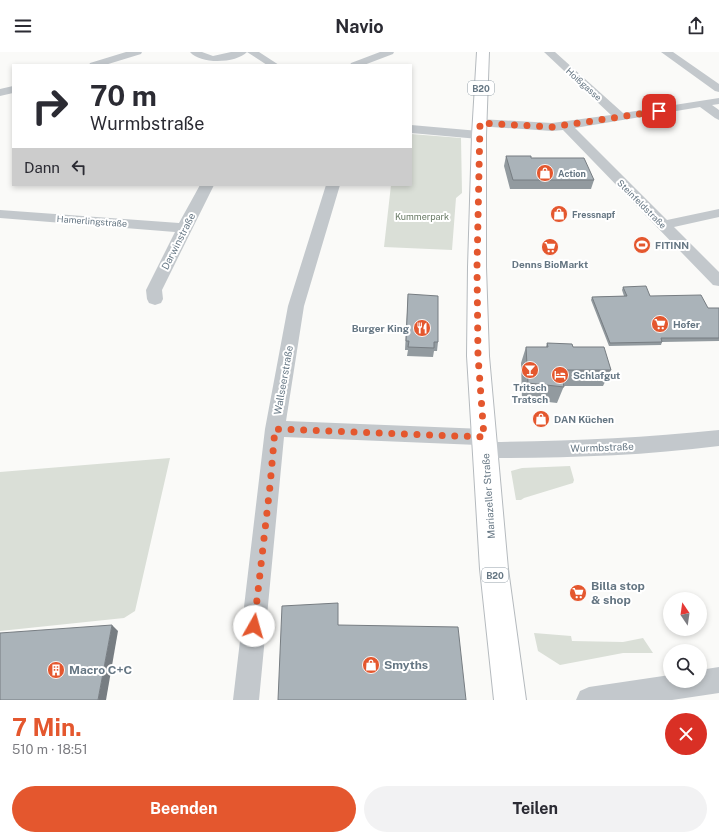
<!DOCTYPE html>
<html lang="de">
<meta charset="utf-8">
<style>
body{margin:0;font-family:"Public Sans",sans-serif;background:#f2f2f3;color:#2b2b33;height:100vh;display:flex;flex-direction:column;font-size:15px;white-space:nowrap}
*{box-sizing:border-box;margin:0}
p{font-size:13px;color:#7c7c81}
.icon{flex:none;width:22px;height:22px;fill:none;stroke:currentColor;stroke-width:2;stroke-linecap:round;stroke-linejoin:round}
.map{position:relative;height:648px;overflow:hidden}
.side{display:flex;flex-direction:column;background:#fff;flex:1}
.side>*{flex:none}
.top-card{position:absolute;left:12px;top:12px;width:400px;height:122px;border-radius:0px;box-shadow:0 2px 6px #0003;background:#fff;color:#2b2b33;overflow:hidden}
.needle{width:26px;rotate:347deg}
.buttons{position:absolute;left:663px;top:540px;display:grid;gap:8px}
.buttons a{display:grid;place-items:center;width:44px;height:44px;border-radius:50%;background:#fff;box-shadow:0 2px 6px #0003;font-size:20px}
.pin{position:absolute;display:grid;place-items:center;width:34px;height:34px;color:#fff;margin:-17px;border-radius:8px;box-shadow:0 2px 6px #0006}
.me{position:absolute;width:44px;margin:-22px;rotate:7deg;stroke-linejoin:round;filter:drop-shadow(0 0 3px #0008)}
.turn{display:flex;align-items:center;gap:14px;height:84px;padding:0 12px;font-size:18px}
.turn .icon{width:52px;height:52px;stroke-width:2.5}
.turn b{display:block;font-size:28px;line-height:34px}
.then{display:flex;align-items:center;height:38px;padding:0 12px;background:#0003;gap:8px;font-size:15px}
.round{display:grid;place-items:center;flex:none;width:42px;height:42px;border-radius:21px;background:#f2f2f3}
.headline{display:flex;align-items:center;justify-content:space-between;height:68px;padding:0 12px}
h1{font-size:24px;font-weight:700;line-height:30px;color:#e4572e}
.primary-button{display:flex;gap:8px;margin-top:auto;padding:8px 12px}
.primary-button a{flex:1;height:46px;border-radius:24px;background:#e4572e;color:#fff;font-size:16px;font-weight:700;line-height:46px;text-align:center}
.primary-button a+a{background:#f2f2f3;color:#2b2b33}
header{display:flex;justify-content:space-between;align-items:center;height:52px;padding:0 12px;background:#fff;font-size:18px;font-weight:700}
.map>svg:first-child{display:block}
</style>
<header><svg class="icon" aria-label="menu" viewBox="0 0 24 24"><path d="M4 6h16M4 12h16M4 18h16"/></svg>Navio<svg class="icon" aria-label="share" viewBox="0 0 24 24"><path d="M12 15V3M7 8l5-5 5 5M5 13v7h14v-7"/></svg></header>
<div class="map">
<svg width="719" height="648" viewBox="0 0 719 648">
<rect width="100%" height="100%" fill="#fafaf8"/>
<!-- green -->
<path fill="#dadfd7" d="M411,82l50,4 1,55 -6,5 -4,52 -68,-3 7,-62h20z
M170,406l-35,153 -11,7 -124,13v-159z
M570,414l4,14 -1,3 -49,15 -3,2h-5l-5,-29 11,-3z
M534,581l37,3 1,5 51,1 20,-4 10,15h-30l-63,12 -22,-14z"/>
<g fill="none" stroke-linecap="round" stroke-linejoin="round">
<!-- major casing -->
<g stroke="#b5babe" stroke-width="2">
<path id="major" d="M477,0h12l-3,83v132l3,89 19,213 18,131h-32l-14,-131 -13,-213 1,-89 4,-132z"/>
</g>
<!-- minor -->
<path fill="#c3c8cc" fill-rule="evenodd" d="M126,0h16l-1,2 -36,11h-16l1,-2z
M190,0h12l11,4 18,-4h28l20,13h-12l-20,-13c-10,11 -46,13 -57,0z
M380,0h14l-1,2 -29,11h-14l1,-2z
M544,0h11l68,61 96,-15v6l-7,1 7,5v10l-4,-2 -15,-11 -125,21 92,92 52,-11v8l-45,10 45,45v14l-6,-1 -150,-155 -11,1 -76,-5 -2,-3 2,-3 4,-1 72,4 59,-8z
M661,0h12l46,32v8l-4,-1z
M13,34v7l-13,3v-7z
M411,73l68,6 4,1 2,3 -2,3 -4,1 -68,-6z
M200,133h14l-52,105 1,9 -2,4 -6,2 -6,-2 -2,-4 -1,-9 29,-58 -175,-14v-8l179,13z
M326,133h14l-36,121 -18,115 198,8 7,2 3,6 -2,5c76,-1 151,-4 227,-12v16c-78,10 -156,12 -234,12l-7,-2 -3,-6 3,-5 -194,-8 -25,263h-26l32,-271 23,-123z
M719,615v26l-47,7h-96l4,-9 9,-4 81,-12v6h30v-11z"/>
<!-- major -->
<use href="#major" fill="#fff" fill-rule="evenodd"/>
</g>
<!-- wall -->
<path fill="#929a9f" d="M506,104l25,2 63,22 -3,9h-81l-6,-23z
M623,235l27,9 58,12h11v33l-57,1 -1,3 -52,1 -18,-46 1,-3 32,-1 -2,-6z
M408,242l30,48 -1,9h-3l-1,6 -26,-1 1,-6h-3z
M547,291l26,4 38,23 -8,16h-39l-7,17 -35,-4 -1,-36 5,-16h20z"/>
<!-- shaded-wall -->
<path fill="#777d82" d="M112,573l6,6 -12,69h-8z"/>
<!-- building -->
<path fill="#aab3b9" stroke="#777d82" d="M506,104h25v2h53l10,22h-81z
M646,234l4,10 51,-1 7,13h11v30h-58l1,4 -52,1 -18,-46 35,-1 -4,-9z
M408,242l30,2v46h-4v6l-26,-1 1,-6h-3z
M547,291l25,1 1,3h31l7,23h-50l3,17 -36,-4 -2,-36h22z
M338,551v22l120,2 8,73h-188l4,-94z
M112,573l-14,75h-98v-67z"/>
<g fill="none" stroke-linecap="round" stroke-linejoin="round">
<!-- route -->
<path stroke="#e4572e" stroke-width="7" stroke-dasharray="0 12.6" d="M254,574l16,-140 5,-57 209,8 -6,-81 -1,-89 3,-144 72,4 107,-16"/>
</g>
<!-- icons -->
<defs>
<g id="shop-disc" transform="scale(0.9)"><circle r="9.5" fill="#e4572e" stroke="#fff"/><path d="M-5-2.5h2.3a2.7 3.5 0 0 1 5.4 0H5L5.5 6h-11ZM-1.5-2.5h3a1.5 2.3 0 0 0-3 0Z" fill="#fff"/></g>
<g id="stadium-disc" transform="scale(0.9)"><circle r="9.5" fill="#e4572e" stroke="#fff"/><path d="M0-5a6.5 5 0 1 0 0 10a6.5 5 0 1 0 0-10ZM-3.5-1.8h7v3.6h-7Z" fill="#fff"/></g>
<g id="supermarket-disc" transform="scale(0.9)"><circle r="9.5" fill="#e4572e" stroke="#fff"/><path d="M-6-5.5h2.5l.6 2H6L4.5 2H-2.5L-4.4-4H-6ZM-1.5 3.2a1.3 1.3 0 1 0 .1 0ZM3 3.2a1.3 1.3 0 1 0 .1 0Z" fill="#fff"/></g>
<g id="restaurant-disc" transform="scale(0.9)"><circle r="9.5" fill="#e4572e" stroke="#fff"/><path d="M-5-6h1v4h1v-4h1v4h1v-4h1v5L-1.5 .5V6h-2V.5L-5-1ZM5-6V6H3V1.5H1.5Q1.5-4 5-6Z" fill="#fff"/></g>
<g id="bar-disc" transform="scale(0.9)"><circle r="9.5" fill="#e4572e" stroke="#fff"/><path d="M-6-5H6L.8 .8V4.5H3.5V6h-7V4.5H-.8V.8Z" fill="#fff"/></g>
<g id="hotel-disc" transform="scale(0.9)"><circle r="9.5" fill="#e4572e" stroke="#fff"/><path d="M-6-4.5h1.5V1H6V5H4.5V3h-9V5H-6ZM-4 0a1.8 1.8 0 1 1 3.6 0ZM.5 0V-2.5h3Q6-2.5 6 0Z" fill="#fff"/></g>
<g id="building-disc" transform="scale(0.9)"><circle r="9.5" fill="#e4572e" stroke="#fff"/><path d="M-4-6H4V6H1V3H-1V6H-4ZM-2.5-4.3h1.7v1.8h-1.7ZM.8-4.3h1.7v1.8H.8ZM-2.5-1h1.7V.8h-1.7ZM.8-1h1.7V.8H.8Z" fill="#fff"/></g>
</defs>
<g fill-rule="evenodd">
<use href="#shop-disc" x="545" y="121"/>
<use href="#shop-disc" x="559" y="162"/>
<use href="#stadium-disc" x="642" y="193"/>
<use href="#supermarket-disc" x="550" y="195"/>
<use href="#supermarket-disc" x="660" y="272"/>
<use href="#restaurant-disc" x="422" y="276"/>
<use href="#bar-disc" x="530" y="318"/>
<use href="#hotel-disc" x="560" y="323"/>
<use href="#shop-disc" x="541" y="367"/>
<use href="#supermarket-disc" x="578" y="541"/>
<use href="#shop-disc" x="371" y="613"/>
<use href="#building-disc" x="56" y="618"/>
</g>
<g text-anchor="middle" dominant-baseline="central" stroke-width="4" stroke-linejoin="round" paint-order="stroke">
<!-- far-street labels -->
<g font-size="9" fill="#657683" stroke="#fff">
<text transform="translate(584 32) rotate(42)">Hoißgasse</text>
<text transform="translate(642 152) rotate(45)">Steinfeldstraße</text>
<text transform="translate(92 169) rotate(4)">Hamerlingstraße</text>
</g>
<!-- shield labels -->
<g fill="#fff" stroke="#939fa8" stroke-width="1">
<rect x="468" y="29" width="26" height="14" rx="3"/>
<rect x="482" y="516" width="26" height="14" rx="3"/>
</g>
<g font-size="9" font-weight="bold" fill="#657683">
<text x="481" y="36">B20</text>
<text x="495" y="523">B20</text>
</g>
<!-- far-poi labels -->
<g font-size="9" font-weight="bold" fill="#657683" stroke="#fff" text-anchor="start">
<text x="558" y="121">Action</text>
<text x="572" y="162">Fressnapf</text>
</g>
<!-- far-park labels -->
<g font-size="9" fill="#687a64" stroke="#fff">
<text x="422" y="164">Kummerpark</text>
</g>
<!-- street labels -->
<g font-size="10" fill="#657683" stroke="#fff">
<text transform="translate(178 189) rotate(-63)">Darwinstraße</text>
<text transform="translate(283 328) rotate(-80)">Wallseerstraße</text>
<text transform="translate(602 395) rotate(-2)">Wurmbstraße</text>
<text transform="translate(488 444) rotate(-94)">Mariazeller Straße</text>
</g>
<!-- poi labels -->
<g font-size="10" font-weight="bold" fill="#657683" stroke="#fff" text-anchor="start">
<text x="655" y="193">FITINN</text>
<text x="550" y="212" text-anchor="middle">Denns BioMarkt</text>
<text x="673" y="272">Hofer</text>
<text x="409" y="276" text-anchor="end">Burger King</text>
<text x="573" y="323">Schlafgut</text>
<text x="530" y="335" text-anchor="middle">Tritsch<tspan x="530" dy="12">Tratsch</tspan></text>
<text x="554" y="367">DAN Küchen</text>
</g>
<!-- near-poi labels -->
<g font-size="12" font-weight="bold" fill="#657683" stroke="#fff" text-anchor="start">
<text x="591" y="534">Billa stop<tspan x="591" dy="14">&amp; shop</tspan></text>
<text x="384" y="613">Smyths</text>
<text x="69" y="618">Macro C+C</text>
</g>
</g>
</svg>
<div class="buttons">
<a><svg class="needle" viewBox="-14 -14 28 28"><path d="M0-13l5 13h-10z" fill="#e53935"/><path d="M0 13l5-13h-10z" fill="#7c7c81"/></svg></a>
<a><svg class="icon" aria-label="search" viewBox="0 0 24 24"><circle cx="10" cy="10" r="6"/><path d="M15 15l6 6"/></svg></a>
</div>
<div class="pin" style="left:659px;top:59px;background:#d93025"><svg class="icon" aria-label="arrive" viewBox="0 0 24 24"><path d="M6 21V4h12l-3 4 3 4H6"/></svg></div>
<svg class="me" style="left:254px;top:574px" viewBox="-20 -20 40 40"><circle r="19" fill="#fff"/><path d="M0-13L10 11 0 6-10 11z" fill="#e4572e"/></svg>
<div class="top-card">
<div class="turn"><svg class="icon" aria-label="right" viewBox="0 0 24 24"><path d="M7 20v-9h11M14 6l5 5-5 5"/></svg><div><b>70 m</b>Wurmbstraße</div></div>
<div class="then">Dann<svg class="icon" aria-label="left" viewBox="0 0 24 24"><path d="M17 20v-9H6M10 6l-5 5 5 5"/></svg></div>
</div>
</div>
<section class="side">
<div class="headline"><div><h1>7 Min.</h1><p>510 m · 18:51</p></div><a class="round" style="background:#d93025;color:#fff"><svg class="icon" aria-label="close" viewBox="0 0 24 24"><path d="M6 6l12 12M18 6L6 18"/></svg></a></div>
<div class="primary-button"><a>Beenden</a><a>Teilen</a></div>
</section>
